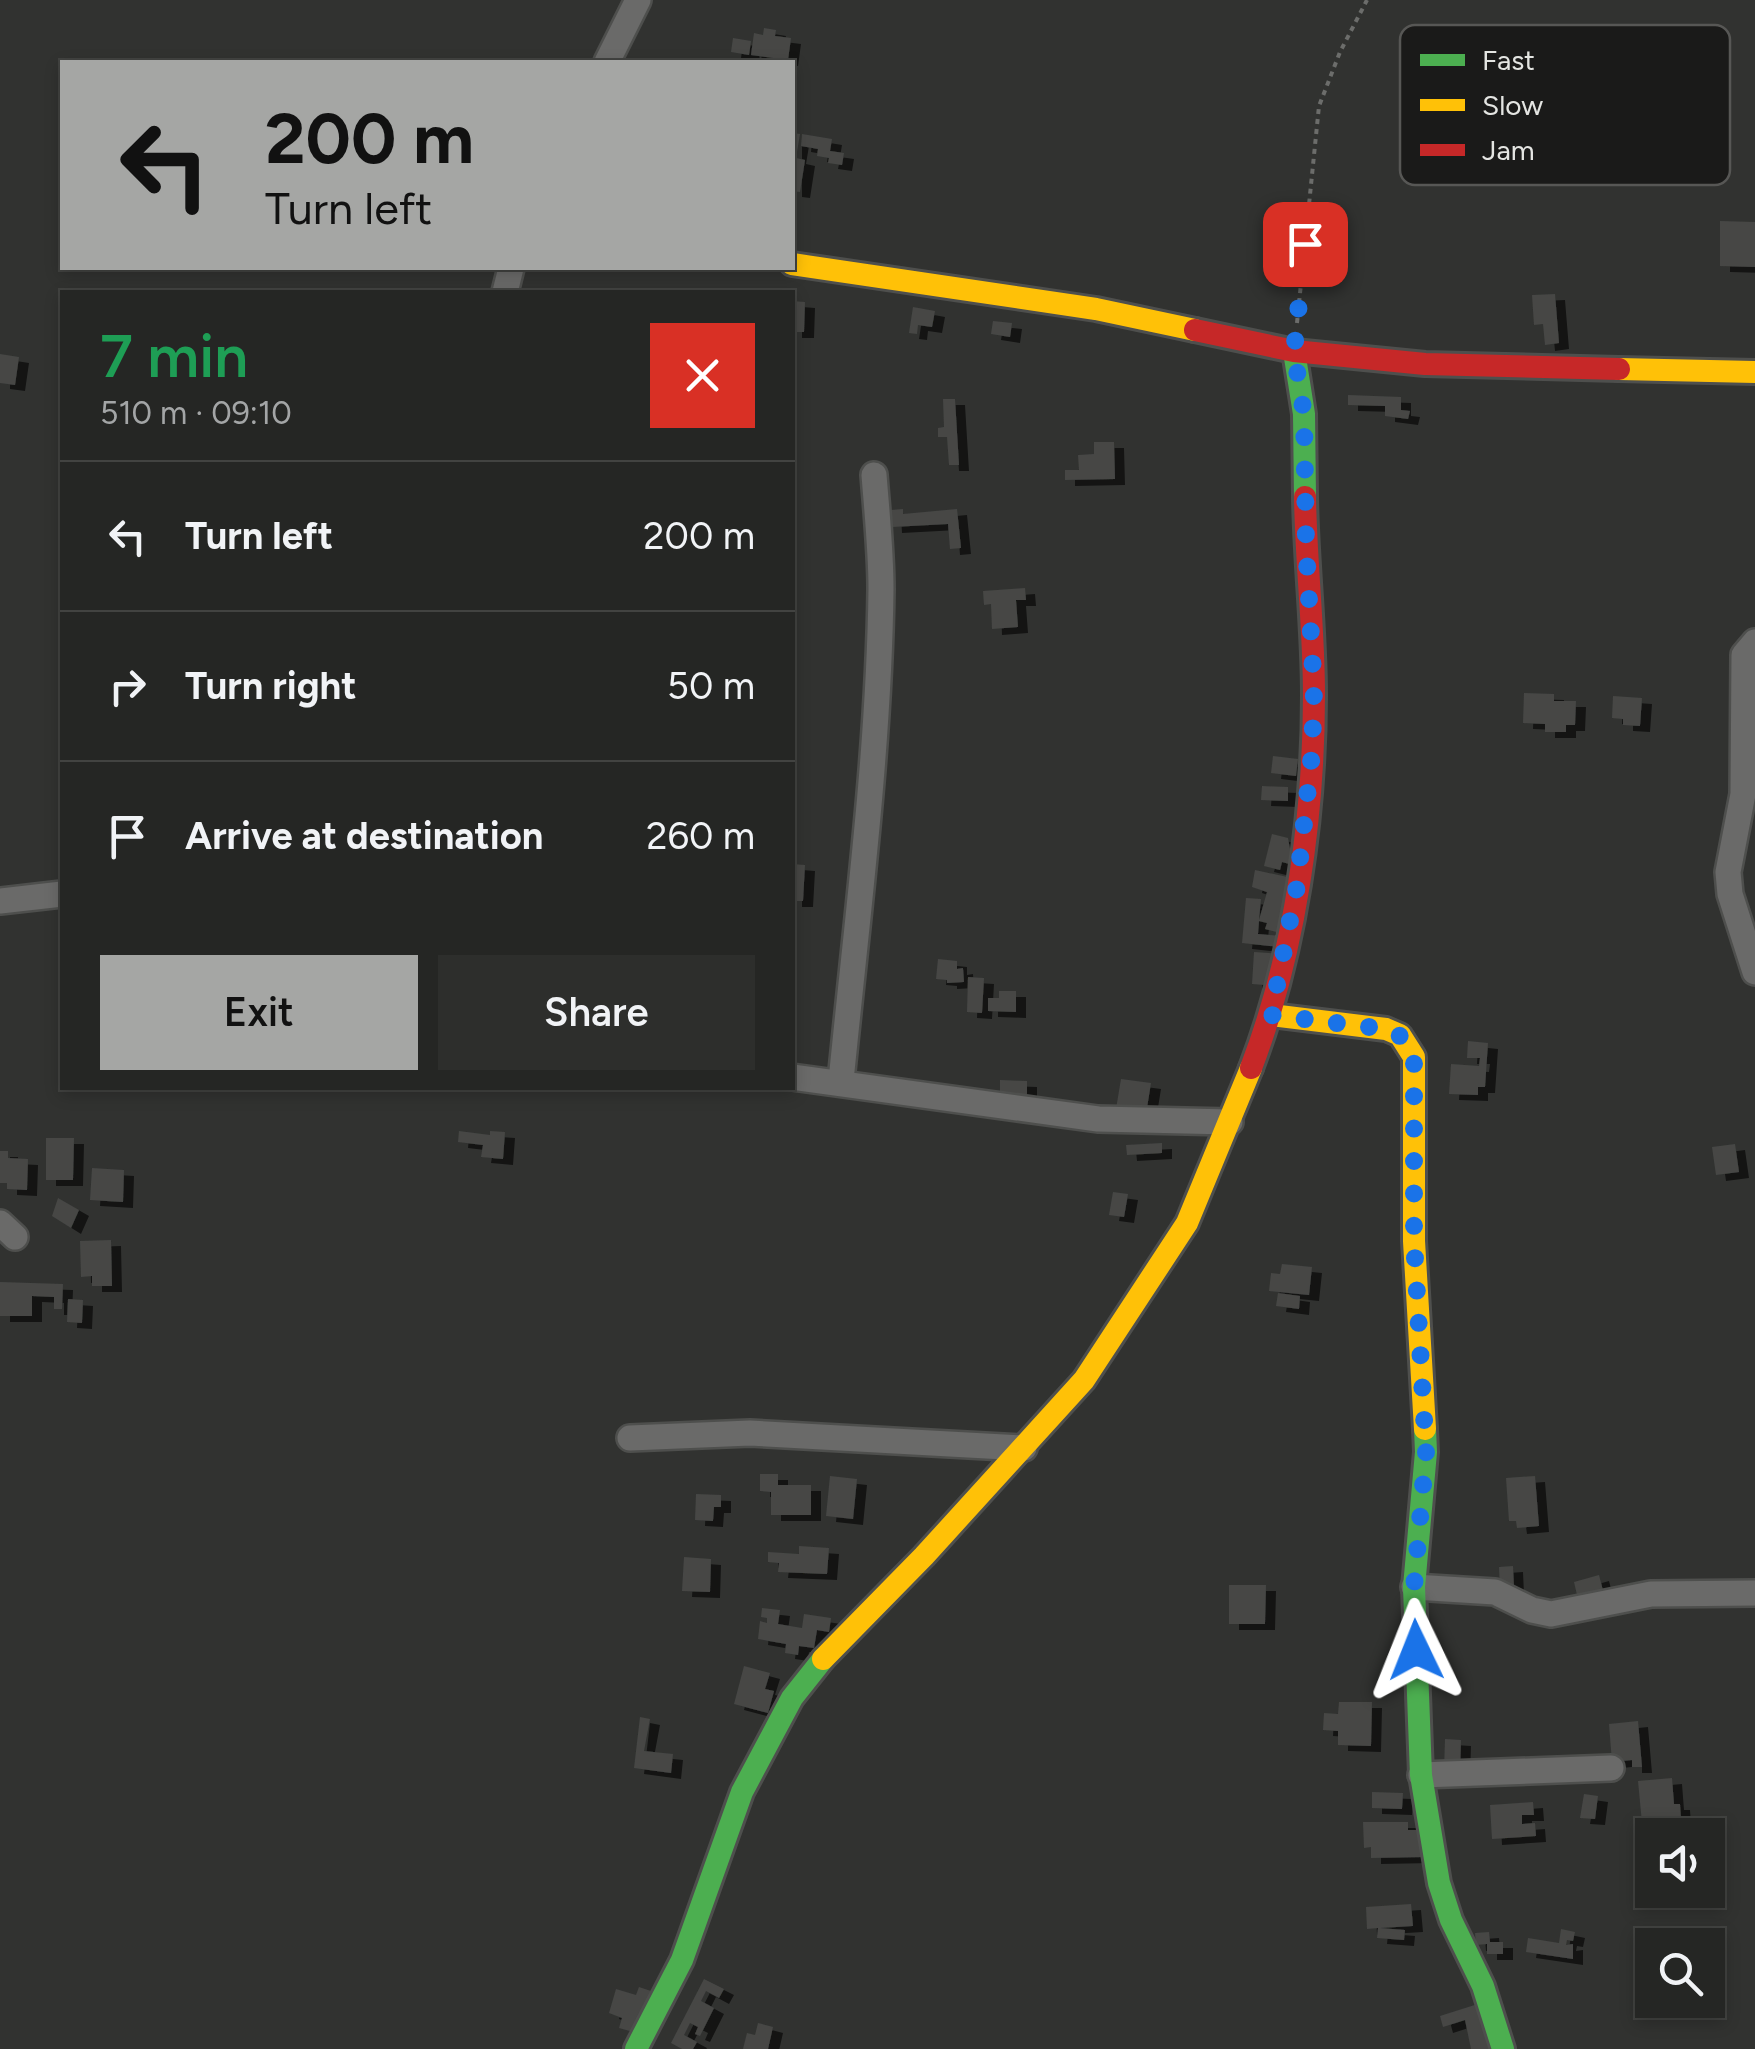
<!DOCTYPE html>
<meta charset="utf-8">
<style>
body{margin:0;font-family:Figtree,sans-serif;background:#2d2e2c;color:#f1f3f6;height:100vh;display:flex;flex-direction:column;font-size:38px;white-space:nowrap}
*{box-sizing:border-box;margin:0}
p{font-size:32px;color:#a3a5a6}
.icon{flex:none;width:55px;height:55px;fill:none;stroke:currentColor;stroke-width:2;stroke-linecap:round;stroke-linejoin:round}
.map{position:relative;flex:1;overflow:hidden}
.side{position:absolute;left:60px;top:290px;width:735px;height:800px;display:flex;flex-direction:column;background:#252624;border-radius:0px;box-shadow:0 5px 15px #0003,0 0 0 2px #424341}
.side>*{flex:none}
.top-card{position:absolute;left:60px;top:60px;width:735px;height:210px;border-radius:0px;box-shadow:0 5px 15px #0003,0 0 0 2px #424341;background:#a5a6a4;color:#111;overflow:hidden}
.tools{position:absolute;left:1635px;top:1818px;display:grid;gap:20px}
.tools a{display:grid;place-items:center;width:90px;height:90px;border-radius:0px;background:#252624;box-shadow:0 5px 15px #0003,0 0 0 2px #424341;font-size:50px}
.pin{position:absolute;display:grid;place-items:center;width:85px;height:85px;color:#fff;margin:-42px;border-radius:20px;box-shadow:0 5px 15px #0006}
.me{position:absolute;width:110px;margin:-55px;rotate:358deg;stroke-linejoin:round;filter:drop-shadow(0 0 8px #0008)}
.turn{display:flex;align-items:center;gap:35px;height:210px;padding:0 40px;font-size:45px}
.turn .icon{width:130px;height:130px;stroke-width:2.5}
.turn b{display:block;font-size:70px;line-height:85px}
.round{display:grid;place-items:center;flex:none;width:105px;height:105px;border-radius:0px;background:#2d2e2c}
.summary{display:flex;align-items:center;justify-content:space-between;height:170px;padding:0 40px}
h1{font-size:60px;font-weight:600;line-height:75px;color:#1e9e55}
.cta{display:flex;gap:20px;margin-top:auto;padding:20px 40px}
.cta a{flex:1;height:115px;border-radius:0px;background:#a5a6a4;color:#111;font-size:40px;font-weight:600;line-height:115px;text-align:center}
.cta a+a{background:#2d2e2c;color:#f1f3f6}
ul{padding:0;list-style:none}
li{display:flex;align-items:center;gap:30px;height:150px;padding:0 40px;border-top:2px solid #424341}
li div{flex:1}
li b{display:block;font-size:38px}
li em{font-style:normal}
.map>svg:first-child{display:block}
</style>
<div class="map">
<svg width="1755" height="2049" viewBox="0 0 1755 2049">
<defs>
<filter id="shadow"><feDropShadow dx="10" dy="6" stdDeviation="0" flood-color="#0009"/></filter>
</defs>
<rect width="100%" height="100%" fill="#313230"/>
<!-- building -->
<path fill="#464745" filter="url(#shadow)" d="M764,28l12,2 -1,6 16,2 -3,22 -37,-5 3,-22 9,2z
M733,38l18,3 -2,14 -18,-3z
M792,133l8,1 -4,24 9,2 -5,32 -8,-1z
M802,134l30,5 -2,12 14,2 -2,12 -14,-2 1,-5 -12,-2 1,-7 -17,-3z
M1720,221l35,1v45l-35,-1z
M1555,294l4,49 -14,2 -2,-21 -9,1 -2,-30z
M792,301l13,1 -1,30h-12z
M913,307l22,4 -3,16 -14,-2 -1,9 -8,-1z
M993,321l19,2 -2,14 -19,-3z
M0,354l19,3 -4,28 -15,-2z
M1348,395l53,2v13l9,1 -2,8 -23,-3v-10l-37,-1z
M943,399h12l4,66h-10l-2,-28h-9v-9l6,-1z
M1094,442h20l1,37 -50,1v-10h14l-1,-15 16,-1z
M903,509v5l54,-5 4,39 -11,1 -2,-25 -56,3 -1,-17z
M1025,588l1,12h-10l2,27 -26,2 -1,-25 -7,1 -1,-14z
M1524,693l30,1v7h22l-1,24h-9v7h-21v-8l-22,-1z
M1613,696l29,2 -2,28 -17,-1v-6l-11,-1z
M1273,756l25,3 -2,17 -25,-3z
M1262,786l26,1v14l-27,-1z
M1272,834l16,4 5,27 -11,-3 -2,8 -16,-4z
M792,864l13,1 -2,36h-11z
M1255,870l37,8 -12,55 -15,-4 2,-6 -8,-2 -1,13 23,2 -1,11 -38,-4 4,-45 15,1 -2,21 8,-28 6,2 -21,-7z
M1254,952l28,2 -2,32 -28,-2z
M938,959l19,2v8l6,-1 1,14 -17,1v-3l-11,-1z
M968,977l16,1 -2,35 -15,-1z
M999,991h17v21l-28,-1v-13h11z
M1468,1041l20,2 -3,44h-7v8l-29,-1 2,-30 28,2 1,-8h-13z
M1121,1079l30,4 -5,31 -30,-5z
M1000,1080l27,1v15l-27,-1z
M459,1131l31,4v-4l15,1 -2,27 -22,-2 2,-12 -25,-3z
M46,1138h28l-1,42h-27z
M1162,1143v10l-35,2 -1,-10z
M1735,1144l4,28 -23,3 -4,-28z
M0,1151h8v7l20,1 -1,31 -20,-1v-6h-7z
M92,1168l32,2 -1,32 -33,-2z
M1113,1192l15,2 -4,23 -15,-2z
M58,1198l21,12 -8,18 -19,-12z
M111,1240l1,46h-20v-10l-11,1 -1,-36z
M1282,1264l30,3 -3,28 -40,-4 2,-18 9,1z
M0,1282l63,2 -1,25h-8v-12l-22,-1v20h-32z
M1278,1293l22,3 -1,13 -23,-3z
M68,1299l15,1 -1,23 -15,-1z
M760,1474h18v11h33v30h-40v-23l-11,-1z
M830,1476l27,3 -4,40 -27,-3z
M1535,1476l4,50 -22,2 -1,-7h-7l-3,-43z
M696,1494l25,1v12h-7l-1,14 -18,-1z
M799,1546l30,2 -2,26 -49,-2 1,-9 -11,-1v-10l31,2z
M684,1557l27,2 -1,33 -28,-1z
M1513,1566l1,22 -14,1 -1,-22z
M1599,1575l7,27 -26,6 -6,-26z
M1229,1585h37l-1,39h-36z
M762,1608l18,2 -2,14 24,4 2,-14 27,4 -2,14 -12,-2 -3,18 -15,-2 -1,9 -13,-2 1,-9 -28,-5 2,-18 7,2v-5l-6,-1z
M744,1666l26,7 -5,16 9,2 -6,22 -34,-9z
M1339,1702h33l-1,44 -33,-1v-14l-15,-1 1,-17 14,1z
M640,1717l10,2 -6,32 29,3 -2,19 -37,-5z
M1638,1721l4,46h-10v-7l-20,2 -3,-38z
M1445,1739l16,1 -1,31h-16z
M1672,1778l2,26h6l1,15 -39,4 -4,-42z
M1372,1792l31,1 -1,16 -30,-1z
M1584,1794l14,2 -3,23 -15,-1z
M1533,1802l1,13h-12v9l13,-1 1,13 -44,3 -2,-34z
M1363,1822h45v8h16v27l-53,1v-11l-7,1z
M1411,1904l2,22 -33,2 25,2 -1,10 -27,-2 1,-10 -11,1 -1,-22z
M1561,1929l14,3 -2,9 -6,-1 -1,5 7,-1v15l-47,-7 2,-14 31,5z
M1489,1932l1,10h13v12h-16v-10l-11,1 -1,-12z
M704,1979l20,10 -5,9 -13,-7 -5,10 13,7 -14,28 -5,-2 3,-7 -8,-4 -6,12 13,7 -4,7h-11l-11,-6z
M639,1987l24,8 -26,38 -18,-5 3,-10 -13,-5 7,-24 20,6z
M1481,2003l11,46h-21l-6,-29 -22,7 -3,-11z
M758,2023l15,4 -5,22h-25l4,-16 8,2z"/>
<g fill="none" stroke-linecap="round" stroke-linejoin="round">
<!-- street casing -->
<g stroke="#4e4f4d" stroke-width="30">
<path id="street" d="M607,62l31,-62
M505,292l6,-24
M1755,642l-11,13 -1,139 -15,78 2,22 25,78
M0,901l62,-7
M792,1077l306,42 132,3
M841,1081c16,-163 38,-328 40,-492 0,-38 -4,-76 -7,-114
M0,1223l15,14
M630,1438l120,-5 274,15
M1414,1587l81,5 37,18 19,4 100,-20 104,-1
M1421,1775l190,-7"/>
</g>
<!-- fast casing -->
<g stroke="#4e4f4d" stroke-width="28">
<path id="fast" d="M1294,351l10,63 1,83
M1425,1429l1,23 -12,135 7,188 18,108 12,37 32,66 20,63
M636,2049l46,-89 60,-168 50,-94 31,-39"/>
</g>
<!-- slow casing -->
<g stroke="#4e4f4d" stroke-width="28">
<path id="slow" d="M792,264l304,45 99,21
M1619,369l136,3
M1271,1015l115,14 14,6 14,22v184l11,188
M823,1659l101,-103 160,-176 103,-157 64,-155"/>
</g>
<!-- jam casing -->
<g stroke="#4e4f4d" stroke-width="28">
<path id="jam" d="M1195,330l99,21 131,13 194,5
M1251,1068c44,-115 63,-251 63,-373 0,-66 -8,-132 -9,-198"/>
</g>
<!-- path -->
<path stroke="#6c6d6b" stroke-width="4" stroke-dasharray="5 5" stroke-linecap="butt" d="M1297,323l22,-217 21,-54 27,-52"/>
<!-- street -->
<use href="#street" stroke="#6a6a69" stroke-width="25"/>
<!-- fast -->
<use href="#fast" stroke="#4caf50" stroke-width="22"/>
<!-- slow -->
<use href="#slow" stroke="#ffc107" stroke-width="22"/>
<!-- jam -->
<use href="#jam" stroke="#c62828" stroke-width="22"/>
</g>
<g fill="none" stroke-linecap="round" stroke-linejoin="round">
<!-- route -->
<path stroke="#1a73e8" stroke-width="18" stroke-dasharray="0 32.4" d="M1305,244l-11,108 10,62 2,130 8,146 -2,63 -15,133 -26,129 115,14 14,7 14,21v184l12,211 -12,135 2,63"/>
</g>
<!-- legend -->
<rect x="1400" y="25" width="330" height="160" rx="15" fill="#1a1a19" stroke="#575755" stroke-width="2.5"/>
<rect x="1420" y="54" width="45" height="12" fill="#4caf50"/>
<rect x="1420" y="99" width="45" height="12" fill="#ffc107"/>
<rect x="1420" y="144" width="45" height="12" fill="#c62828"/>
<g font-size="28" fill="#e4e5e2">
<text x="1482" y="70">Fast</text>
<text x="1482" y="115">Slow</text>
<text x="1482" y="160">Jam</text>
</g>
</svg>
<div class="tools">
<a><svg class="icon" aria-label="sound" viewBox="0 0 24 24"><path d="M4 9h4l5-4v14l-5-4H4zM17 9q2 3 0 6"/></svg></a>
<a><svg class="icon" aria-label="search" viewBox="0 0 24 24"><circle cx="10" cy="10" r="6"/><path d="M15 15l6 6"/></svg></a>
</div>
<div class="pin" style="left:1305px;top:244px;background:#d93025"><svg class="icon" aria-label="arrive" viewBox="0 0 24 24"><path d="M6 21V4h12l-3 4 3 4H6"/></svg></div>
<svg class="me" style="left:1416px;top:1650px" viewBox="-20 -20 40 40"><path d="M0-17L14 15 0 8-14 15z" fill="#1a73e8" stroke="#fff" stroke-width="4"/></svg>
<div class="top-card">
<div class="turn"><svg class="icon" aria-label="left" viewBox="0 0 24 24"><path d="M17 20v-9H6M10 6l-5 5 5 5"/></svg><div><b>200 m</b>Turn left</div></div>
</div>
<section class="side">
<div class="summary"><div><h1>7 min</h1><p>510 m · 09:10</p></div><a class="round" style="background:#d93025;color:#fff"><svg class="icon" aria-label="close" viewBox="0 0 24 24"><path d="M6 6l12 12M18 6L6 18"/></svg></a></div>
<ul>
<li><svg class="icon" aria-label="left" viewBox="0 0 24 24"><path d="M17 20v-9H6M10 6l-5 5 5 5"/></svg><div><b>Turn left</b></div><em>200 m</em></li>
<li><svg class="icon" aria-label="right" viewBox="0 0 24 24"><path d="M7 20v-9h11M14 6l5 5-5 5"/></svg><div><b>Turn right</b></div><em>50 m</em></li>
<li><svg class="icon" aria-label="arrive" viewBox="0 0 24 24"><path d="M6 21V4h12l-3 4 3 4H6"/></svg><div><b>Arrive at destination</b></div><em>260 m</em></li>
</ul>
<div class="cta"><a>Exit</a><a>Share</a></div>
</section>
</div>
